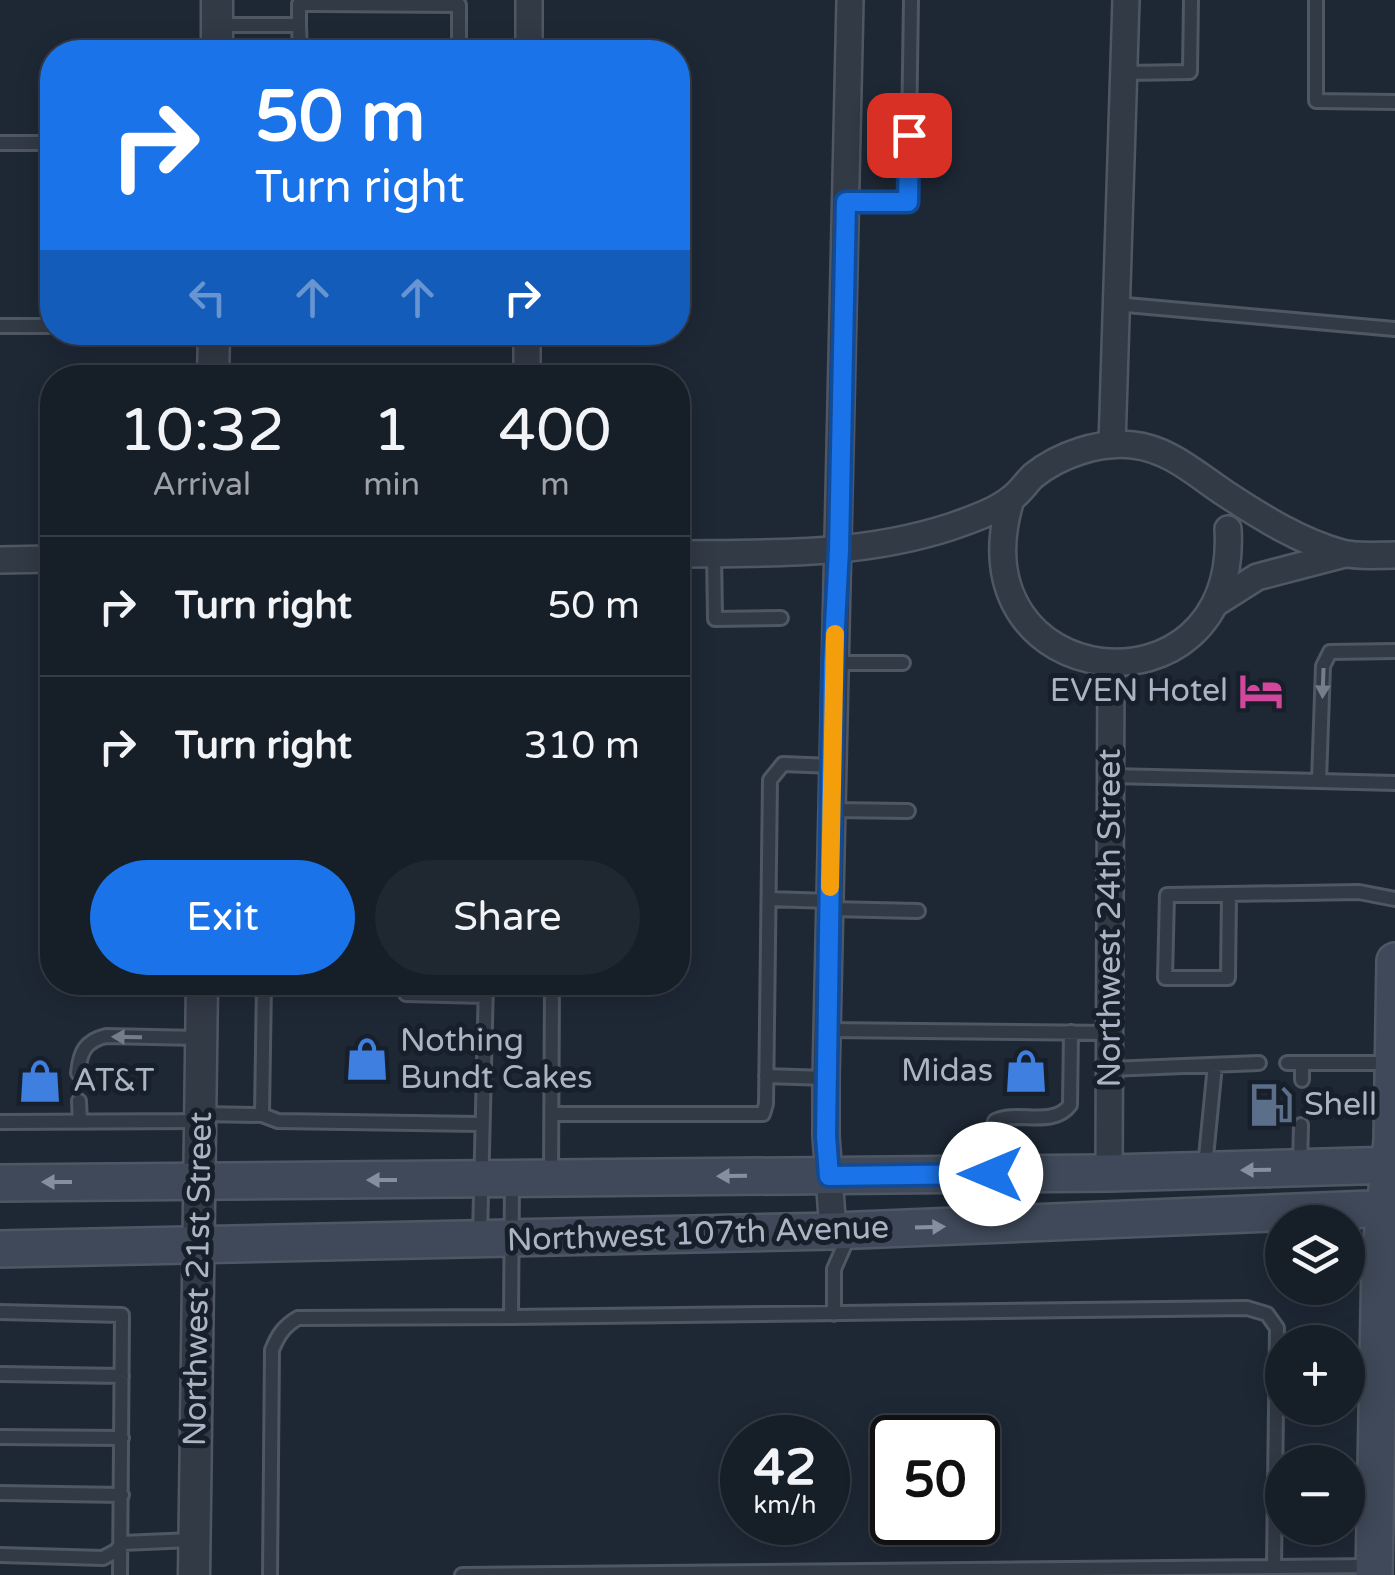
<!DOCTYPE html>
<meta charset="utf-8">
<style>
body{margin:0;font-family:"Varela Round",sans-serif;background:#1f2730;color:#f1f3f6;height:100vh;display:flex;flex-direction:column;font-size:38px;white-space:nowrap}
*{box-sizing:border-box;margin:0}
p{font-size:32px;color:#9ea2a8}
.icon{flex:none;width:55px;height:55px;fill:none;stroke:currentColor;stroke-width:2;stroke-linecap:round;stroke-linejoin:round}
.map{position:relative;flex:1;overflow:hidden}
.panel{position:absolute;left:40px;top:365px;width:650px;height:630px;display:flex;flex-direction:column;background:#161e28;border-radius:40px;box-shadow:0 5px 25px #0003,0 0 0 2px #353c45}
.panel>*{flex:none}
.guide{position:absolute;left:40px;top:40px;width:650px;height:305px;border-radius:40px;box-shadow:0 5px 25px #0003,0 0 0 2px #353c45;background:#1a73e8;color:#fff;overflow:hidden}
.fabs{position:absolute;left:1265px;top:1205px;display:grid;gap:20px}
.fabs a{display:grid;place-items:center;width:100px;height:100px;border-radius:50%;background:#161e28;box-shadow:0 5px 25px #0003,0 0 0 2px #353c45;font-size:50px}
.speed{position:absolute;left:720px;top:1415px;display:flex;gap:20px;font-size:50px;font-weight:700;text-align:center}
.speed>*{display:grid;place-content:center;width:130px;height:130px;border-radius:50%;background:#161e28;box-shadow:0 5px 25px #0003,0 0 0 2px #353c45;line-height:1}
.speed small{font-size:25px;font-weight:400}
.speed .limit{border:5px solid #111;border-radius:15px;background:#fff;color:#111}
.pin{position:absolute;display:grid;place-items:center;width:85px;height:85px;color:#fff;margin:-42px;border-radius:20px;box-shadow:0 5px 15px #0006}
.me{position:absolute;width:110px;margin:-55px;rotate:270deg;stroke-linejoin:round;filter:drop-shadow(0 0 8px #0008)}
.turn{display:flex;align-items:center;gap:35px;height:210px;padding:0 50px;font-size:45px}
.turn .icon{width:130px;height:130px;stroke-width:2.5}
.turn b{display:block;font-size:70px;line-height:85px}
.lanes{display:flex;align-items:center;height:95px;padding:0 50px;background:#0003;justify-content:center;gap:50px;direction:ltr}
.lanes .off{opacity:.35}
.eta{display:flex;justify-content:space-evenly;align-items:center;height:170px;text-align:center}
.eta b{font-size:60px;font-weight:600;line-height:70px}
.action{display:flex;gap:20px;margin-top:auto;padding:20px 50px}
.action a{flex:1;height:115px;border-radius:60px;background:#1a73e8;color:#fff;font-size:40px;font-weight:600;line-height:115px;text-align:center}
.action a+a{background:#1f2730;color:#f1f3f6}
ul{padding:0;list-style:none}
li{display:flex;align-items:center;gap:30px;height:140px;padding:0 50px;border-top:2px solid #353c45}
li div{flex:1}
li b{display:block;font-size:38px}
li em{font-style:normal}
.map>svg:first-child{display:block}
</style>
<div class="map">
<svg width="1395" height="1575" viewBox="0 0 1395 1575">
<rect width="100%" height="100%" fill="#1e2835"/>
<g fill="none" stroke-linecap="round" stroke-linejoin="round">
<!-- service casing -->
<g stroke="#4f5764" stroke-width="18">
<path id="service" d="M1316,0v101l79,1
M318,4l141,1v47
M219,25h80l1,27
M299,25v-21h19v-4
M1124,73l66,-1 1,-72
M0,143h52
M846,202h62l3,-202
M1115,304l280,25
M0,326h52
M527,375l61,3
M714,553l1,66 66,-1
M1395,651l-65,1 -7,14 -4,115 76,2
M833,663h70
M1111,776l208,5
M832,810l76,1
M1229,896l-1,82h-63l2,-83 192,-3 36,7
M769,899l61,2
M830,909l88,2
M264,982l-2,133 16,6 202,3
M407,982l-1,12 79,2
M827,1030l283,3
M1287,1063h104
M1302,1063v17
M1109,1069l150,-6
M78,1073c2,-21 7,-32 28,-37l93,2
M766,1076l60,2
M79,1101l1,21
M200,1114l62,1
M552,1114h211l3,-10 4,-324 13,-16 49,2
M0,1122l198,-1
M1205,1167l10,-102
M1300,1167l1,-42
M991,1169l1,-38 3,-10c23,-11 58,7 75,-16l1,-73
M551,1176l1,-194
M480,1237l6,-255
M0,1312l122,3 -2,260
M834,1314v-45l15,-34
M511,1317l736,-9 20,6 10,14 -3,239
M0,1374l122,2
M0,1437l122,1
M0,1493l122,2
M0,1555l103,3 13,-7 6,-8 70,-3
M270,1575l2,-225c6,-15 12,-24 26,-32l213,-1 1,-136
M462,1575l912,-9"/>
</g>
<!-- minor casing -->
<g stroke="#4f5764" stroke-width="30">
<path id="minor" d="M529,0v52
M527,332v46
M1112,445l14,-445
M1011,499c-60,196 229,227 217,30
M678,554c92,-1 183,2 272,-27 20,-7 45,-15 62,-29 8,-6 14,-15 21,-22 26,-21 66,-35 100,-31 37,4 64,30 93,49 35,23 75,48 116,59 16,4 36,2 53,2
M0,560l52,-1
M1216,603l41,-26 88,-23
M1109,1173l2,-509
M833,1231l-7,-95v-58l24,-1078"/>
</g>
<!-- tertiary casing -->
<g stroke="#4f5764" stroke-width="35">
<path id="tertiary" d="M217,52v-52
M213,378l1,-46
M194,1575l8,-593"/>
</g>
<!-- secondary casing -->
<g stroke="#4f5764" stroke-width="40">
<path id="secondary" d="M0,1183l1109,-10 286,-8
M0,1249l833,-18 562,-23
M1374,1575l6,-317 12,-117 3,-180"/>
</g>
<!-- service -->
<use href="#service" stroke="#323a46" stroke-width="12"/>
<!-- minor -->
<use href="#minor" stroke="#323a46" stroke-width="25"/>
<!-- tertiary -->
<use href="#tertiary" stroke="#323a46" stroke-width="30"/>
<!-- secondary -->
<use href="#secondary" stroke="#3f4959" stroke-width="35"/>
</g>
<!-- one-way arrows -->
<defs><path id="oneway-solid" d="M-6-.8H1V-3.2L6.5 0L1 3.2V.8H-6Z" transform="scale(2.5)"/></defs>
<g fill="#757d8b">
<use href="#oneway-solid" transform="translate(1323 683) rotate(92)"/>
<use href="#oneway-solid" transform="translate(127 1037) rotate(-179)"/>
</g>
<g fill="#858f9e">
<use href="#oneway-solid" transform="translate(1256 1170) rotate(179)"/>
<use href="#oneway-solid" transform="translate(732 1176) rotate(179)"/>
<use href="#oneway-solid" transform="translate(382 1180) rotate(180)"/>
<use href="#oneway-solid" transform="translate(57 1182) rotate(180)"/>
<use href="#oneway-solid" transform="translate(930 1227) rotate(-2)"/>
</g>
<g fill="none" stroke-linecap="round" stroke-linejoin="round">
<!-- route casing -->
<g stroke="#114b97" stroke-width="25">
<path id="route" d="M909,135l-1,67h-62l-7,348 -6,113 -7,473 3,40 162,-2"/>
</g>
<!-- route -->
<use href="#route" stroke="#1a73e8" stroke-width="18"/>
<!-- slow -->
<path stroke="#f59e0b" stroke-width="18" d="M830,887l5,-253"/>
</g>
<!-- icons -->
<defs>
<g id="hotel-bare" transform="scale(3.45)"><path d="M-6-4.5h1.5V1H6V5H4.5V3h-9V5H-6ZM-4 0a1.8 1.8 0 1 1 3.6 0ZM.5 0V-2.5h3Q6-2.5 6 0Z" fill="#d1479c" stroke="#171f2a" stroke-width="2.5" paint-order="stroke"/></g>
<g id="shop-bare" transform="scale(3.45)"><path d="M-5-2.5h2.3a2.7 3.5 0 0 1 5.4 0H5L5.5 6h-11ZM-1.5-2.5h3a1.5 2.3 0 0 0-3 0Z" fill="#3f7fe0" stroke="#171f2a" stroke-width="2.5" paint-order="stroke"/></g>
<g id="fuel-bare" transform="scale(3.45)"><path d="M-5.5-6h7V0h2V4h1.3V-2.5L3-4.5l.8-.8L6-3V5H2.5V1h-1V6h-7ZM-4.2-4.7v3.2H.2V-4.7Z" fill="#5c6f8a" stroke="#171f2a" stroke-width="2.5" paint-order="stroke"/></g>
</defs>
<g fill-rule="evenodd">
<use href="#hotel-bare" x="1261" y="691"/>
<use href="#shop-bare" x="367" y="1059"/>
<use href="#shop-bare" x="1026" y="1071"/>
<use href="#shop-bare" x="40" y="1081"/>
<use href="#fuel-bare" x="1271" y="1105"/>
</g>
<g text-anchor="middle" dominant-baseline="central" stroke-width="10" stroke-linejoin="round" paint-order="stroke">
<!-- poi labels -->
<g font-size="32" fill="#abb4c3" stroke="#171f2a" text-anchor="start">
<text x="1228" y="691" text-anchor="end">EVEN Hotel</text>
<text x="400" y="1041">Nothing<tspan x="400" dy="37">Bundt Cakes</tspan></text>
<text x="993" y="1071" text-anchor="end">Midas</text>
<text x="73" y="1081">AT&amp;T</text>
<text x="1304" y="1105">Shell</text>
</g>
<!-- street labels -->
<g font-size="32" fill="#abb4c3" stroke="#171f2a">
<text transform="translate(1110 918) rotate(-90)">Northwest 24th Street</text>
<text transform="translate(698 1234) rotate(-2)">Northwest 107th Avenue</text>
<text transform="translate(198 1279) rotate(-89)">Northwest 21st Street</text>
</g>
</g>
</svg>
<div class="fabs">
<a><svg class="icon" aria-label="layers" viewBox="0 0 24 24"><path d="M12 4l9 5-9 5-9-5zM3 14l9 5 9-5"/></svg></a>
<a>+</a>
<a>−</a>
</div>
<div class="speed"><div>42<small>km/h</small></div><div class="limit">50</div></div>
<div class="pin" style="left:909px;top:135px;background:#d93025"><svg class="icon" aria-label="arrive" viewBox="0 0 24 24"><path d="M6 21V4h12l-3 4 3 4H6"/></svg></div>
<svg class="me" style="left:991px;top:1174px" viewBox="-20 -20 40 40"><circle r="19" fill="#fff"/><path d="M0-13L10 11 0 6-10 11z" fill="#1a73e8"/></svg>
<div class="guide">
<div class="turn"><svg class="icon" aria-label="right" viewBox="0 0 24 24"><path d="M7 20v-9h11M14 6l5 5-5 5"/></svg><div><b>50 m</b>Turn right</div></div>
<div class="lanes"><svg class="icon off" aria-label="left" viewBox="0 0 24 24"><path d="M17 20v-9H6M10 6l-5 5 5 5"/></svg><svg class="icon off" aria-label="ahead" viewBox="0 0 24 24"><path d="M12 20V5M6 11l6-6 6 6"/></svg><svg class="icon off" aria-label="ahead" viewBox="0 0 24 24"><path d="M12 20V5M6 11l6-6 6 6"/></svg><svg class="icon" aria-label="right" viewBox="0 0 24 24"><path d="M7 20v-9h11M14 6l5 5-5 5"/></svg></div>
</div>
<section class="panel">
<div class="eta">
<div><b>10:32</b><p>Arrival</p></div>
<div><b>1</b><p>min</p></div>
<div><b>400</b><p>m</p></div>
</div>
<ul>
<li><svg class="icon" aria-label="right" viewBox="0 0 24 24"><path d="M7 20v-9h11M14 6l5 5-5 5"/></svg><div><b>Turn right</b></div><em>50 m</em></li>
<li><svg class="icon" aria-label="right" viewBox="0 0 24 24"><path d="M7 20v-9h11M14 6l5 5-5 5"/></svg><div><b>Turn right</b></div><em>310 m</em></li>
</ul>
<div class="action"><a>Exit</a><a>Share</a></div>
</section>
</div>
